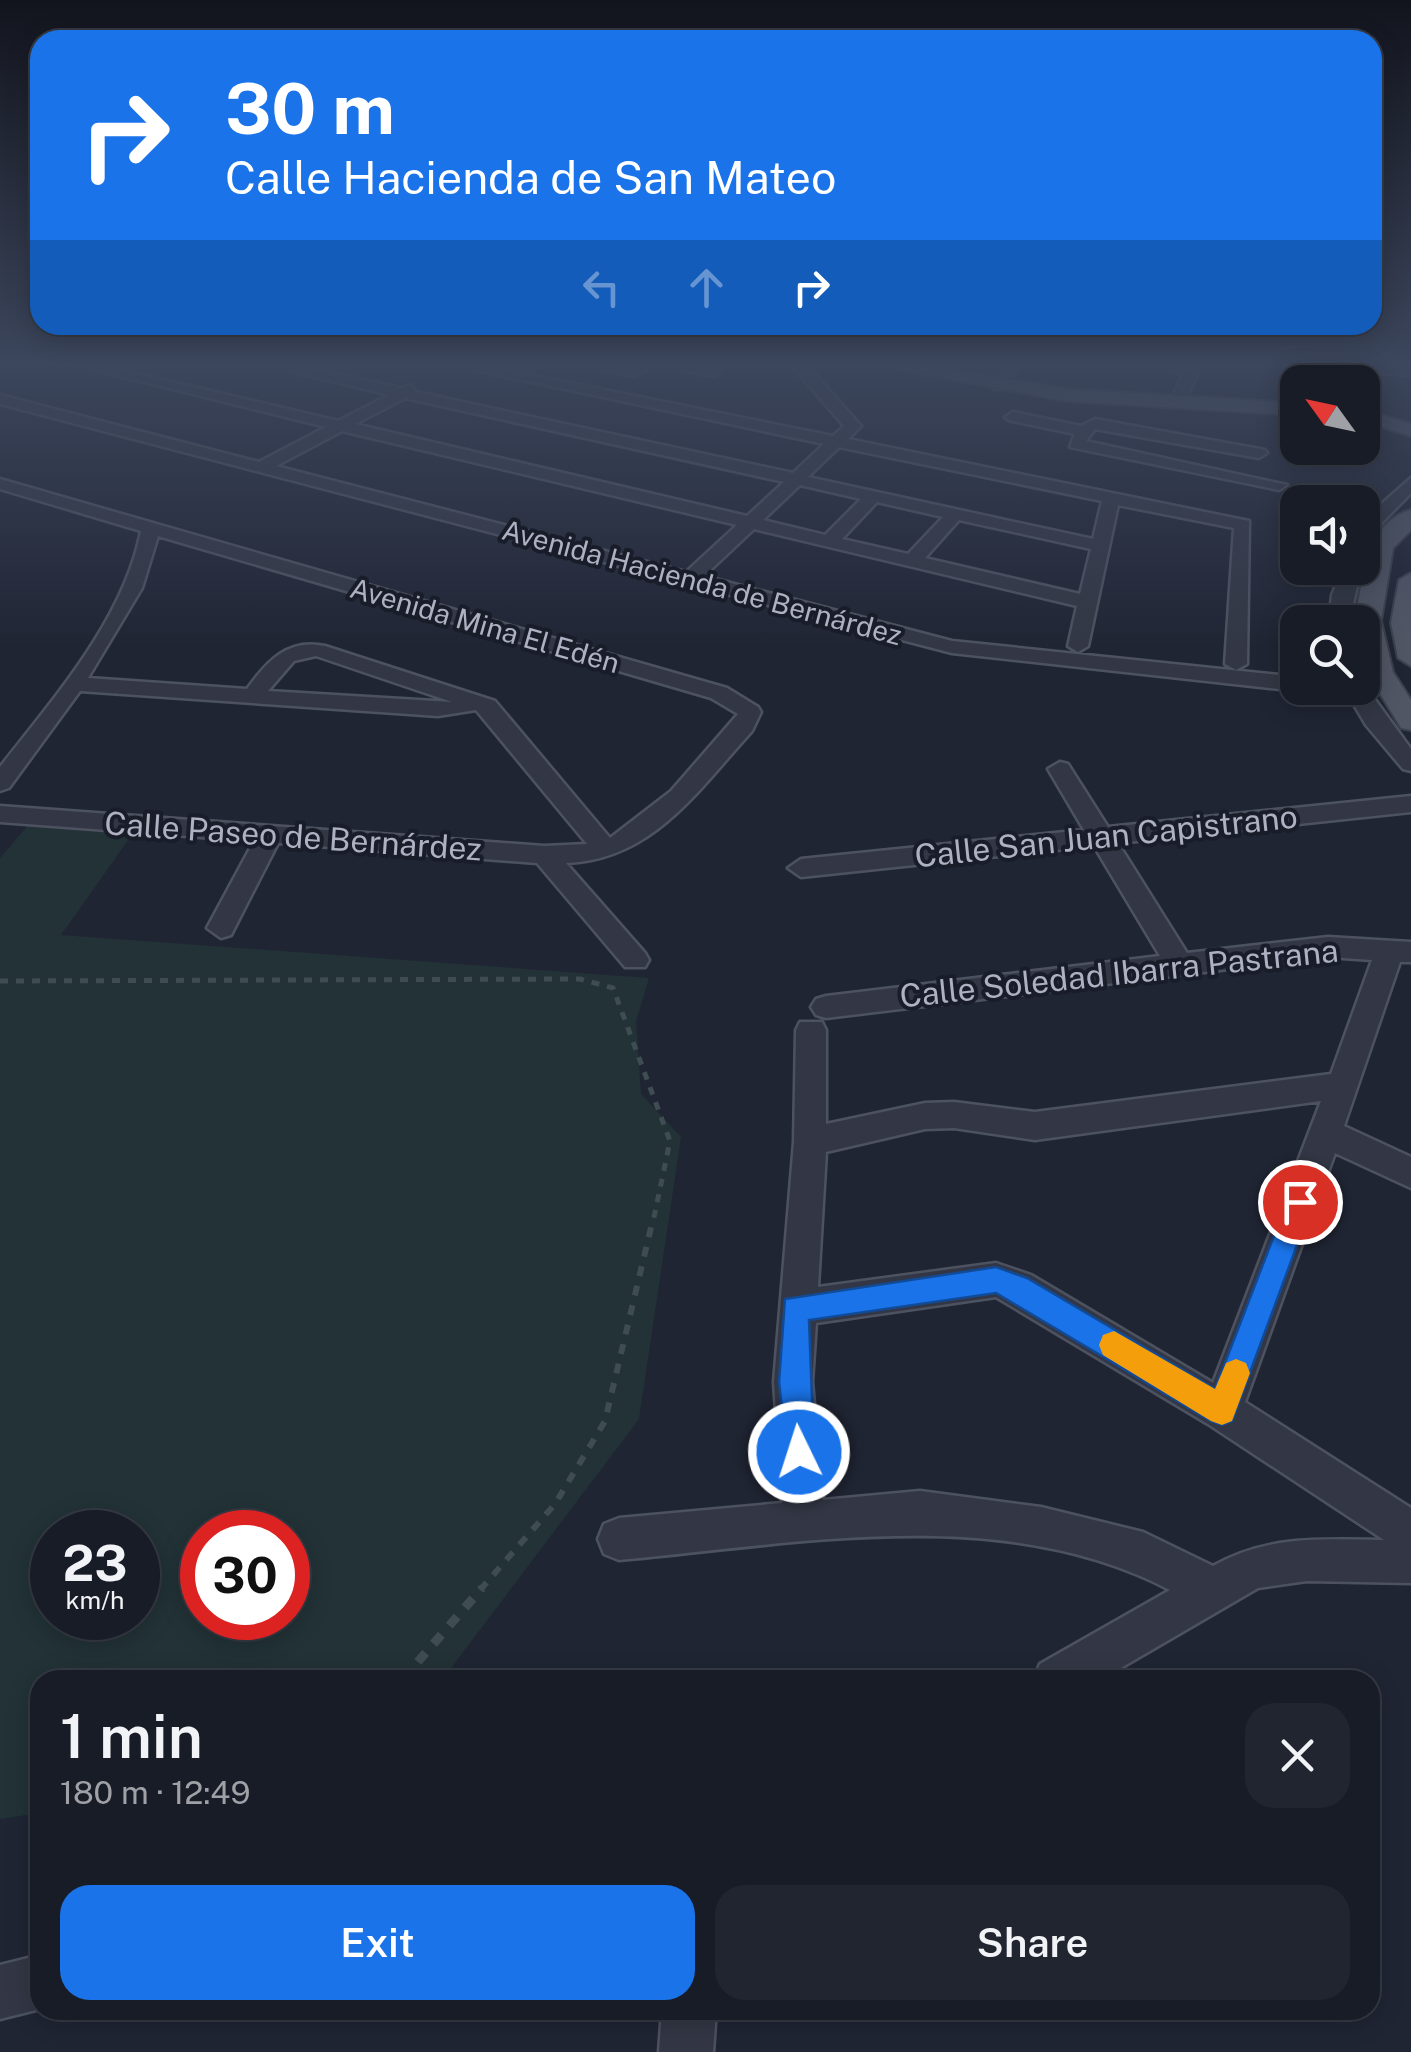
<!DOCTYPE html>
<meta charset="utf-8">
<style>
body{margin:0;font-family:"Public Sans",sans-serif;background:#21252f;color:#f1f3f6;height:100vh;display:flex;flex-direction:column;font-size:38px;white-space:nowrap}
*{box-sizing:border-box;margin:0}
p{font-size:32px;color:#9fa1a7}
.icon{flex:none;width:55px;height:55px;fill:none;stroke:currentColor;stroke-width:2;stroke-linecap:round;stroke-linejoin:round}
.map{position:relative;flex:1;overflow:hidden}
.drawer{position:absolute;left:30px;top:1670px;width:1350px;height:350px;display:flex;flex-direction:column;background:#181c27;border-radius:30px;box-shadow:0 5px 25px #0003,0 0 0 2px #363a44}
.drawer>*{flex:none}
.top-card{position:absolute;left:30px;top:30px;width:1352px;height:305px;border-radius:30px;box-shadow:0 5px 25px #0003,0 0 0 2px #363a44;background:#1a73e8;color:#fff;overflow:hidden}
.needle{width:65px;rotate:303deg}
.tools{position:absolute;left:1280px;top:365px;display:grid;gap:20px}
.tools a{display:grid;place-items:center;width:100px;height:100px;border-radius:20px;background:#181c27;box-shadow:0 5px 25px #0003,0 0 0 2px #363a44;font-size:50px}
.speed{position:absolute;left:30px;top:1510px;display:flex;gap:20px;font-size:50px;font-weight:700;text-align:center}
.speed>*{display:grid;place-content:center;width:130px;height:130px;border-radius:50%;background:#181c27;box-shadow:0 5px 25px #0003,0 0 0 2px #363a44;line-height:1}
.speed small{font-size:25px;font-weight:400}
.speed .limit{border:15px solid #d22;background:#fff;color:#111}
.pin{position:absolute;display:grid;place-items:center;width:85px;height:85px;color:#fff;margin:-42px;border:5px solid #fff;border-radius:50%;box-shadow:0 2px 10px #0007}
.me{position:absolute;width:110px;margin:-55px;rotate:356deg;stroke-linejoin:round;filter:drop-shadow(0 0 8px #0008)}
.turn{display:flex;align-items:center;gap:35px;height:210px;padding:0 30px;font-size:45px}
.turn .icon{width:130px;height:130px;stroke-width:2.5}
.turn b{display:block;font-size:70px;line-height:85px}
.lanes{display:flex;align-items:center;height:95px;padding:0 30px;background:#0003;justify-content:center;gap:50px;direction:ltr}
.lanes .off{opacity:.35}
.round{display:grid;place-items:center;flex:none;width:105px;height:105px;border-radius:30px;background:#21252f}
.headline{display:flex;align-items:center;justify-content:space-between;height:170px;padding:0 30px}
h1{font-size:60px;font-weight:600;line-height:75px}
.action{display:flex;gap:20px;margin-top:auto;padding:20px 30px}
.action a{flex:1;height:115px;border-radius:30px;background:#1a73e8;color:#fff;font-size:40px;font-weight:600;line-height:115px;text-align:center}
.action a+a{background:#21252f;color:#f1f3f6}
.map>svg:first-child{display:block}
</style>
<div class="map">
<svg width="1411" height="2052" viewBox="0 0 1411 2052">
<rect width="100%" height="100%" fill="#202534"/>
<!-- green -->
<path fill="#223236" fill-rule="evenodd" d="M31,822l105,7 -75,106 588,43 -13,43 5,73 40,43 -42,282 -197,261h-402v133l-40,6v-961zM52,1532h86v86h-86zM202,1532h86v86h-86z"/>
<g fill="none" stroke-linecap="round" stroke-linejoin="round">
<!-- minor casing -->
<g stroke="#4d5260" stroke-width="5">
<path id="minor" d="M59,361h25l254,60 51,-26 -140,-34h27l125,27 10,-3 5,7 377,81 31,-29 -391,-83h28l372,75 11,-10 -56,-65h15l58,65 -13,13 401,82 -2,143 -11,6 -11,-6 9,-136 -116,-23 -30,141 -10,6 -10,-6 9,-40 -323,-77 -50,47 248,65 346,36v11h8l-8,3 -346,-38 -952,-249v-9l259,67 67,-35zM405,398l379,84 -37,34 -392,-92zM342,431l395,94 -51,47 -410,-106zM839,447l263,54 -9,38 -285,-62zM800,485l61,14 -36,36 -62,-15zM877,502l66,15 -35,37 -66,-15zM959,520l132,29 -11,45 -155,-36z
M590,361l42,6 10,-6h37l42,11 -7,4 -59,-11 -21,11 -44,-9z
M1009,361h14l-19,28h-10z
M1133,361h27l38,11 -10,22 -7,4 -7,-4 9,-20z
M1296,362l115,5v8l-120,-6z
M1013,412l68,14 14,-7 170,31 2,3 -8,5 -164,-29 -9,12 201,44 -8,5 -209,-43 5,-13 -67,-14 -3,-3z
M1411,478v15l-49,50v-22z
M0,479l727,209 31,19 3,5 -9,19c-54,59 -99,129 -186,132l79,90 4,7 -4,7h-20l-88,-104 -259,-20 -47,92 -10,3 -14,-10 47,-87 -254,-19v-16l544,40 43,-2 -111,-134 -38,6 -358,-25 -71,97 -9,3v-24c54,-69 124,-148 141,-236l-141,-42zM158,536l553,162 27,16 -67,77 -61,47 -115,-137 -170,-55c-37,-8 -58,15 -78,43l-159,-11 54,-90zM316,656l136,46 -184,-11 26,-30z
M1343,568h18l-12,54h-20l3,-27z
M1363,683l48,66v22l-8,-2 -37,-44 -22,-37h18z
M1060,762l8,2 40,63 303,-31v16l-293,31 69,110 141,-16 83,5v20h-11l-56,164 67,31v31l-76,-35 -90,249 166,106v75l-104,-2 -49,7 -158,92h-67l7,-16 130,-74c-168,-88 -372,-46 -551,-30l-15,-6 -6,-15 6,-15 15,-6 163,-15 -8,-121 20,-240 2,-112 4,-8h22l4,8v94l99,-21 29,-1 81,10 296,-38 41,-114 -44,-3 -502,61 -10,-3 -5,-8 5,-8 10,-3 334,-40 -66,-110 -293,31 -13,-9 13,-9 283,-29 -36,-61zM1321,1101l-108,282 -182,-108 -35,-12 -178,24 8,-135 99,-23 29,-1 81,12zM996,1297l212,127 176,116c-61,-1 -117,-5 -171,26l-70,-34 -102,-25 -121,-16 -97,9 -11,-118 4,-59z
M40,1955v54l-40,10v-54z
M662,2010h54l-3,42h-54z"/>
</g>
<!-- major casing -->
<g stroke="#3c414e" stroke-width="4">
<path id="major" d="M853,361h42l172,28 231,14v12l-231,-14z
M1362,409l49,15v12l-49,-15z
M1411,510v20l-18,18 -12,73 12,51 18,28v30l-10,-2 -34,-56 -5,-50 -7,-1c8,-38 10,-99 56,-111z
M1411,573v93l-13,-8 -7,-35 8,-43z"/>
</g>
<!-- path-far2 -->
<path stroke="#3f4d53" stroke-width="5" stroke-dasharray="8 8" stroke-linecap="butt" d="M0,981l580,-2 33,9 57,153 -17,81"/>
<!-- path-far1 -->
<path stroke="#3f4d53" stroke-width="6" stroke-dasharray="10 10" stroke-linecap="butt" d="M480,1590l75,-86 50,-83 48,-202"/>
<!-- path -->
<path stroke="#3f4d53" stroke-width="9" stroke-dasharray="12 12" stroke-linecap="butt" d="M402,1680l80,-92"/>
<!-- minor -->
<use href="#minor" fill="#333745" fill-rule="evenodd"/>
<!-- major -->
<use href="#major" fill="#515665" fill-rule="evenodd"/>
</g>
<!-- sky -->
<linearGradient id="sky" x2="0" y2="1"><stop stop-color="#12141d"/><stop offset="0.56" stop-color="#3c465c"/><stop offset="1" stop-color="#3c465c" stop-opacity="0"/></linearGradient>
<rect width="1411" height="648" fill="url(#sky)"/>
<!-- route -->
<path fill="#1a73e8" stroke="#114b97" stroke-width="2.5" d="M1300,1191l9,3 4,8 -81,219 -10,4 -11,-4 -215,-128 -187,27 5,132 -4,11 -11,4 -11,-4 -9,-81 6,-83 211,-32 31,11 188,111 72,-187 4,-8z"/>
<!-- slow -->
<path fill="#f59e0b" d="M1114,1331l101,58 11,-26 10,-4 10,4 4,10 -18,48 -10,4 -11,-4 -108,-66 -4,-10 4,-10z"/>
<g text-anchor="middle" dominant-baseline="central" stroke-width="8" stroke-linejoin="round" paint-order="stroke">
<!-- far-street labels -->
<g font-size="28" fill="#adb1c2" stroke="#191d29">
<text transform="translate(702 582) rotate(15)">Avenida Hacienda de Bernárdez</text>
<text transform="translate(485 625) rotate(16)">Avenida Mina El Edén</text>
</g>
<!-- street labels -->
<g font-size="32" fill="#adb1c2" stroke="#191d29">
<text transform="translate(293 836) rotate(4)">Calle Paseo de Bernárdez</text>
<text transform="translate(1106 836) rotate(-6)">Calle San Juan Capistrano</text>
<text transform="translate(1119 973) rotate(-6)">Calle Soledad Ibarra Pastrana</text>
</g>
</g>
</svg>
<div class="tools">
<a><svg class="needle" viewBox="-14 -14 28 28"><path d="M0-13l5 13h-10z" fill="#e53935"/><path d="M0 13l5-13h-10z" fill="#9fa1a7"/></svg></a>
<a><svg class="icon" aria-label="sound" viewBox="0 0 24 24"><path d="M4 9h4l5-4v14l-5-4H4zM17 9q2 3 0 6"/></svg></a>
<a><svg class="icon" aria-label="search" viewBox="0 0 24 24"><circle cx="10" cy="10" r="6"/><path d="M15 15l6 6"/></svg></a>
</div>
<div class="speed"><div>23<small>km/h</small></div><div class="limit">30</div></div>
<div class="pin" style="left:1300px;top:1202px;background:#d93025"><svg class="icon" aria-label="arrive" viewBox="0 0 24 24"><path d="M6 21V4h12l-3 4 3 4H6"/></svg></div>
<svg class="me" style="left:799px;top:1452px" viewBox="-20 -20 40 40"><circle r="17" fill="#1a73e8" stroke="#fff" stroke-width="3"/><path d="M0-11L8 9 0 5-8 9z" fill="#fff"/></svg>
<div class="top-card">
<div class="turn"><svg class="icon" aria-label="right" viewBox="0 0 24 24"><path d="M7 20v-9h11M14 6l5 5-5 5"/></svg><div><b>30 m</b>Calle Hacienda de San Mateo</div></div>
<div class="lanes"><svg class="icon off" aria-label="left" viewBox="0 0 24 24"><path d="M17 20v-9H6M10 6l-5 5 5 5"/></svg><svg class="icon off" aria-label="ahead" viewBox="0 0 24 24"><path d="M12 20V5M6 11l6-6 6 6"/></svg><svg class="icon" aria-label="right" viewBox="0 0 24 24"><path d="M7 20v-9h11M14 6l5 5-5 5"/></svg></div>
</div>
<section class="drawer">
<div class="headline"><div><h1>1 min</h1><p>180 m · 12:49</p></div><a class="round"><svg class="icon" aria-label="close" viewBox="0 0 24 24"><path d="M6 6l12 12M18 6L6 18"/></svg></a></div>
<div class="action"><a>Exit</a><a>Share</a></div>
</section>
</div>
